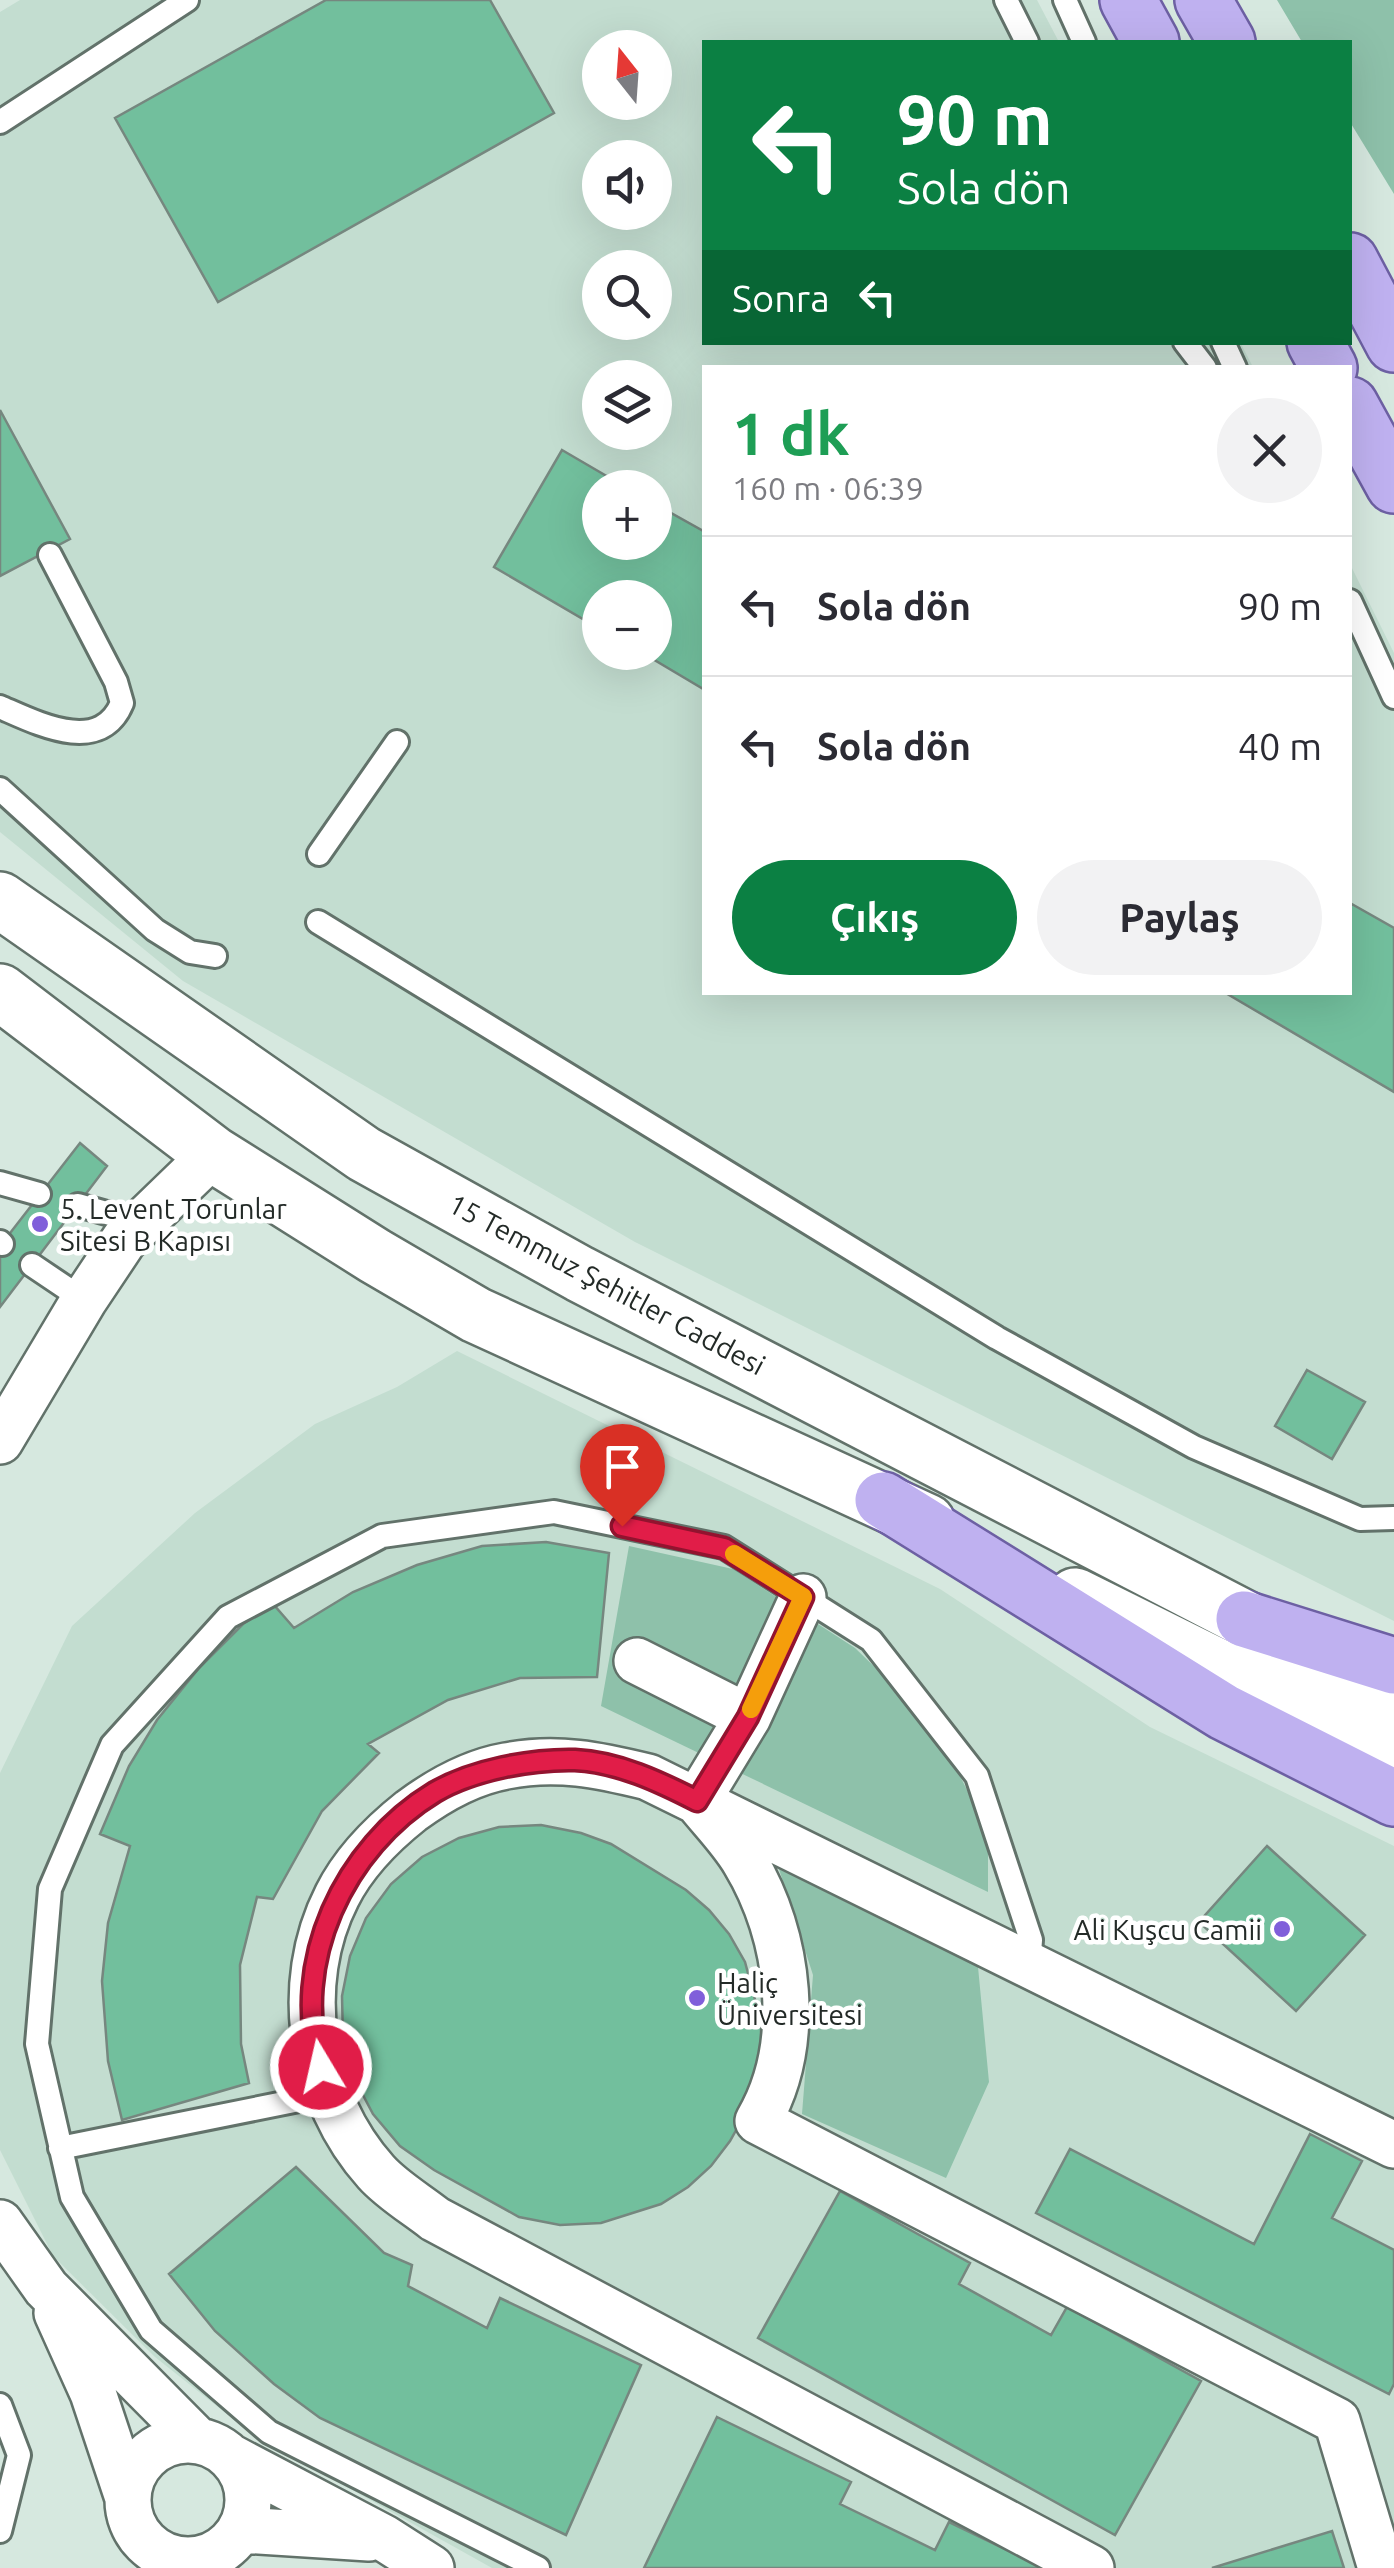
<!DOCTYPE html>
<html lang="tr">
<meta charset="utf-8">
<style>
body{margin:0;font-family:Ubuntu,sans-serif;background:#f2f2f3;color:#2b2b33;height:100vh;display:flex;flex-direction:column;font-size:38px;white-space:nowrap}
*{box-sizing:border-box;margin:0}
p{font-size:32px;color:#7c7c81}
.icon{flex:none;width:55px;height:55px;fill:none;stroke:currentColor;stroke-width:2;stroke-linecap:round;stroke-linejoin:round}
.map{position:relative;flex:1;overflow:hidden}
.sheet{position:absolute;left:702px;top:365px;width:650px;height:630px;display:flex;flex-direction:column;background:#fff;border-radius:0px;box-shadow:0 10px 40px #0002}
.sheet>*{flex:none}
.top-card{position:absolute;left:702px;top:40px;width:650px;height:305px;border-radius:0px;box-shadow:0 10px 40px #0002;background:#0b8043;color:#fff;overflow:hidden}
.needle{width:65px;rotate:343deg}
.buttons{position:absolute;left:582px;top:30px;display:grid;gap:20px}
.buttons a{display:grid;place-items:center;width:90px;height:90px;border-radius:50%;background:#fff;box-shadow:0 10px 40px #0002;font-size:50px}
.pin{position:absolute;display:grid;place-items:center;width:85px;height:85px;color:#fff;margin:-102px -42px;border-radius:50% 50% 50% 0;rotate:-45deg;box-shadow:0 0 10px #0007}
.pin .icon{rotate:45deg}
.me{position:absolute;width:110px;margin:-55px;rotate:351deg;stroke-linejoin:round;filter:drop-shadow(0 0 8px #0008)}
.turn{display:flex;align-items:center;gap:35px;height:210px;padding:0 30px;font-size:45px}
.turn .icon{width:130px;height:130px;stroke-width:2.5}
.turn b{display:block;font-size:70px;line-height:85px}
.then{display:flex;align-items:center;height:95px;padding:0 30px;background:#0003;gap:20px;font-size:38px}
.round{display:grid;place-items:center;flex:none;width:105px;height:105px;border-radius:52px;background:#f2f2f3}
.headline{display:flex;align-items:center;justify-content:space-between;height:170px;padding:0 30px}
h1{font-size:60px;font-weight:700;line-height:75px;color:#1e9e55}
.cta{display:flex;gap:20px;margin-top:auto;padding:20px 30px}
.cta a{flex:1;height:115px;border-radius:60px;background:#0b8043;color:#fff;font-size:40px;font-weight:700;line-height:115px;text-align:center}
.cta a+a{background:#f2f2f3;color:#2b2b33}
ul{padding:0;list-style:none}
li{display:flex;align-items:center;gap:30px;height:140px;padding:0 30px;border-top:2px solid #e1e1e2}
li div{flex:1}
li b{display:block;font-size:38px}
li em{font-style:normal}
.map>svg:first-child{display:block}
</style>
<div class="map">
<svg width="1394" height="2568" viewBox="0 0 1394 2568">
<rect width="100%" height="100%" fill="#d6e8df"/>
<!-- built -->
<path fill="#c3ddd0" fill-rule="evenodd" d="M20,0h1017l22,42h-354v300h535l13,25 -548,1v624h645v-428l44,89v968l-759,-379 -452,-261 -183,-149v-820zM600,48h55v54h-55zM600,158h55v54h-55zM600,268h55v54h-55zM600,378h55v54h-55zM600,488h55v54h-55zM600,598h55v54h-55z
M457,1351l483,238 210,138 244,119v722h-902l-240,-134 -97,-77 -102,-101 -53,-106v-377l72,-147 123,-113 120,-89 82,-37z"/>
<!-- green -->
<path fill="#8ec1aa" d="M1277,0h117v194l-44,-72v-80h-48z
M629,1546l104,23 122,79 58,56 36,50 39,78v60l-387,-186z
M779,1869l199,98 11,115 -43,96 -144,-64 11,-139z"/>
<!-- building -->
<path fill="#72bf9d" stroke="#76877f" stroke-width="2.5" d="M326,0h164l64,113 -336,189 -103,-184z
M0,410l70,129 -70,37z
M562,450l65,38h-27v54h55v-38l50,28v158l-64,-38h14v-54h-55v31l-106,-62z
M1350,903l44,25v164l-170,-100h126z
M80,1143l27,23 -107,141v-61z
M1307,1370l58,32 -33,57 -57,-33z
M546,1542l63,11 -12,124 -77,1 -72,22 -80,44 11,9 -57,58 -49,88 -16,-2 -17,68 1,79 8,39 -127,37 -14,-59 -6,-80 6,-58 22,-77 -30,-12 29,-68 28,-46 42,-52 44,-44 30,-20 21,24 59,-36 64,-27 65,-19z
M541,1825l40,8 30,11 75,46 23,20 20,24 16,28 16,60v31l-16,61 -15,27 -19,25 -23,21 -27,17 -60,19 -41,2 -41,-8 -85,-47 -34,-24 -27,-32 -19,-36 -11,-40 -1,-42 8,-40 16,-38 25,-34 31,-27 37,-19 40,-11z
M1267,1846l98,89 -69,76 -97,-89z
M1310,2134l52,27 -30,57 62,32v134l-5,10 -353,-181 34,-64 184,95z
M296,2167l88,86 28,12 -4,21 79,42 13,-30 141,67 -75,170 -246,-117 -46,-34 -59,-53 -46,-57z
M840,2191l130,72 -11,21 92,51 16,-28 134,74 -86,154 -357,-197z
M717,2417l134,65 -11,22 95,46 14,-28 95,46h-400z
M1332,2531l12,37h-132z"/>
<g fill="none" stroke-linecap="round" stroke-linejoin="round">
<!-- service casing -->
<g stroke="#62726a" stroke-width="28">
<path id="service" d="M1006,0l21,42
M1065,0l19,42
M0,122l187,-122
M1185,342l20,26
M1223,342l12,26
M1350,601l44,96
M0,707c37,16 100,49 122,-4l-6,-21 -66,-127
M0,789l155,141 35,22 25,4
M319,854l78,-112
M318,922l679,416 197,109 166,72 34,-1
M0,1183l39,11
M78,1205l64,18
M0,1242l2,2
M32,1265l52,35
M60,2148l269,-54
M0,2405l19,50 -19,76
M538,2568l-269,-136 -118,-102 -79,-133 -35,-153 13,-155 62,-144 116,-128 154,-81 172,-24 170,35 147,93 106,136 54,164 -2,25"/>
</g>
<!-- minor casing -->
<g stroke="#62726a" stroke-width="50">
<path id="minor" d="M0,1441l84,-141 40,-60 89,-86
M803,1597l-55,120 -51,84c16,20 35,39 48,61 45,74 58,182 13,259l579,300 44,147
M637,1661l111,56
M0,2223l46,65 151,152
M57,2313l36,80 35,105
M128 2500a60 60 0 1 1 120 0a60 60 0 1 1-120 0Z
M232,2458l152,80 47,30
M241,2530l128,8
M1091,2568l-656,-349c-19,-15 -43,-29 -59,-47 -66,-73 -84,-188 -39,-276 17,-34 45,-62 74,-85 27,-20 61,-39 95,-45 51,-10 93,-1 142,11l746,368"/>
</g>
<!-- secondary casing -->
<g stroke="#62726a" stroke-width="60">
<path id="secondary" d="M0,900l364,254 216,120 814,422
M0,992l213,162 162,102 101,59 451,207
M1075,1596l319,158"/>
</g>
<!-- primary casing -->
<g stroke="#6d60a3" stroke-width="60">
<path id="primary" d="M1128,0l23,42
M1203,0l24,42
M1350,261l44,83
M1315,342l14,26
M1350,405l44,80
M883,1500l341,212 170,86
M1244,1619l150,47"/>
</g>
<!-- service -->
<use href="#service" stroke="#fff" stroke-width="22"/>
<!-- minor -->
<use href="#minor" stroke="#fff" stroke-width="45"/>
<!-- secondary -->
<use href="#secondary" stroke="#fff" stroke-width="55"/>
<!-- primary -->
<use href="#primary" stroke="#bfb1f0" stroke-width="55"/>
</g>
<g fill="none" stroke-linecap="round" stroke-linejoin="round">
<!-- route casing -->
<g stroke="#92132f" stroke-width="25">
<path id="route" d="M321,2067c-32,-104 23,-220 114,-275 38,-22 96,-33 140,-32 43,2 85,22 122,41l51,-84 55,-120 -79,-49 -102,-22"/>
</g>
<!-- route -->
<use href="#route" stroke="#e11d48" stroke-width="18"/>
<!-- slow -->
<path stroke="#f59e0b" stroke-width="18" d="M734,1554l69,43 -52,112"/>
</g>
<!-- markers -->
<g fill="#805fda" stroke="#fff" stroke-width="4">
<circle cx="40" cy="1224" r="10"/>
<circle cx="1282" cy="1929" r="10"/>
<circle cx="697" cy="1998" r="10"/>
</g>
<g text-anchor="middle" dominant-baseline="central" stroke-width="9" stroke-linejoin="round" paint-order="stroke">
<!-- poi labels -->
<g font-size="28" fill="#232a27" stroke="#fff" text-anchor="start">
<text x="60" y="1208">5. Levent Torunlar<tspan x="60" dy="32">Sitesi B Kapısı</tspan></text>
<text x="1262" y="1929" text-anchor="end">Ali Kuşcu Camii</text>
<text x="717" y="1982">Haliç<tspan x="717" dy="32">Üniversitesi</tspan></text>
</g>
<!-- street labels -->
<g font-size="28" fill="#232a27" stroke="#fff">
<text transform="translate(607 1284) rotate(28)">15 Temmuz Şehitler Caddesi</text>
</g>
</g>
</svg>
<div class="buttons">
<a><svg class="needle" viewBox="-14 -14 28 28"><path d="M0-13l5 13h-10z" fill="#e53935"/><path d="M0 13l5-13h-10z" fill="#7c7c81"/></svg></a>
<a><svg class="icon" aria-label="sound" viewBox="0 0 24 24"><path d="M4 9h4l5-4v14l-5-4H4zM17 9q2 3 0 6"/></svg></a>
<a><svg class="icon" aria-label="search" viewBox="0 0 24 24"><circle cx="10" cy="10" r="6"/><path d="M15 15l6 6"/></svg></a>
<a><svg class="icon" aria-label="layers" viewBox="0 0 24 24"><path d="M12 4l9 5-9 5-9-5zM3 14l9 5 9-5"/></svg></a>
<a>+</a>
<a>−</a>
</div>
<div class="pin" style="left:622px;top:1526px;background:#d93025"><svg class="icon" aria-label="arrive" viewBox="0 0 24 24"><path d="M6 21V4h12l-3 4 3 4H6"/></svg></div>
<svg class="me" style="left:321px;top:2067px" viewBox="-20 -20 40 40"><circle r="17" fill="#e11d48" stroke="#fff" stroke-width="3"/><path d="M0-11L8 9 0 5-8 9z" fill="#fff"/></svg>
<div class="top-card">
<div class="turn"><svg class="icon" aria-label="left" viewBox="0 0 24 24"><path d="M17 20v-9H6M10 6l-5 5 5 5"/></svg><div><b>90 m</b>Sola dön</div></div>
<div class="then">Sonra<svg class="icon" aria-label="left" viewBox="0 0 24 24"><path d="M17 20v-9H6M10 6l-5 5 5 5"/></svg></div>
</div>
<section class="sheet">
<div class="headline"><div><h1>1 dk</h1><p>160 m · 06:39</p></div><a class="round"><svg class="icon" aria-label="close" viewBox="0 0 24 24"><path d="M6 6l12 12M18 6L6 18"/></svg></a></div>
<ul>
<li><svg class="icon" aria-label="left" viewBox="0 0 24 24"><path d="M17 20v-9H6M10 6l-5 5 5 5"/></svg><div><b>Sola dön</b></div><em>90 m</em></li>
<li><svg class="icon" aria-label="left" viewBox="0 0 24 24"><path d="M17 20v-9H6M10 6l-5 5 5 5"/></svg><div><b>Sola dön</b></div><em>40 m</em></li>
</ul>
<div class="cta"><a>Çıkış</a><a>Paylaş</a></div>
</section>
</div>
